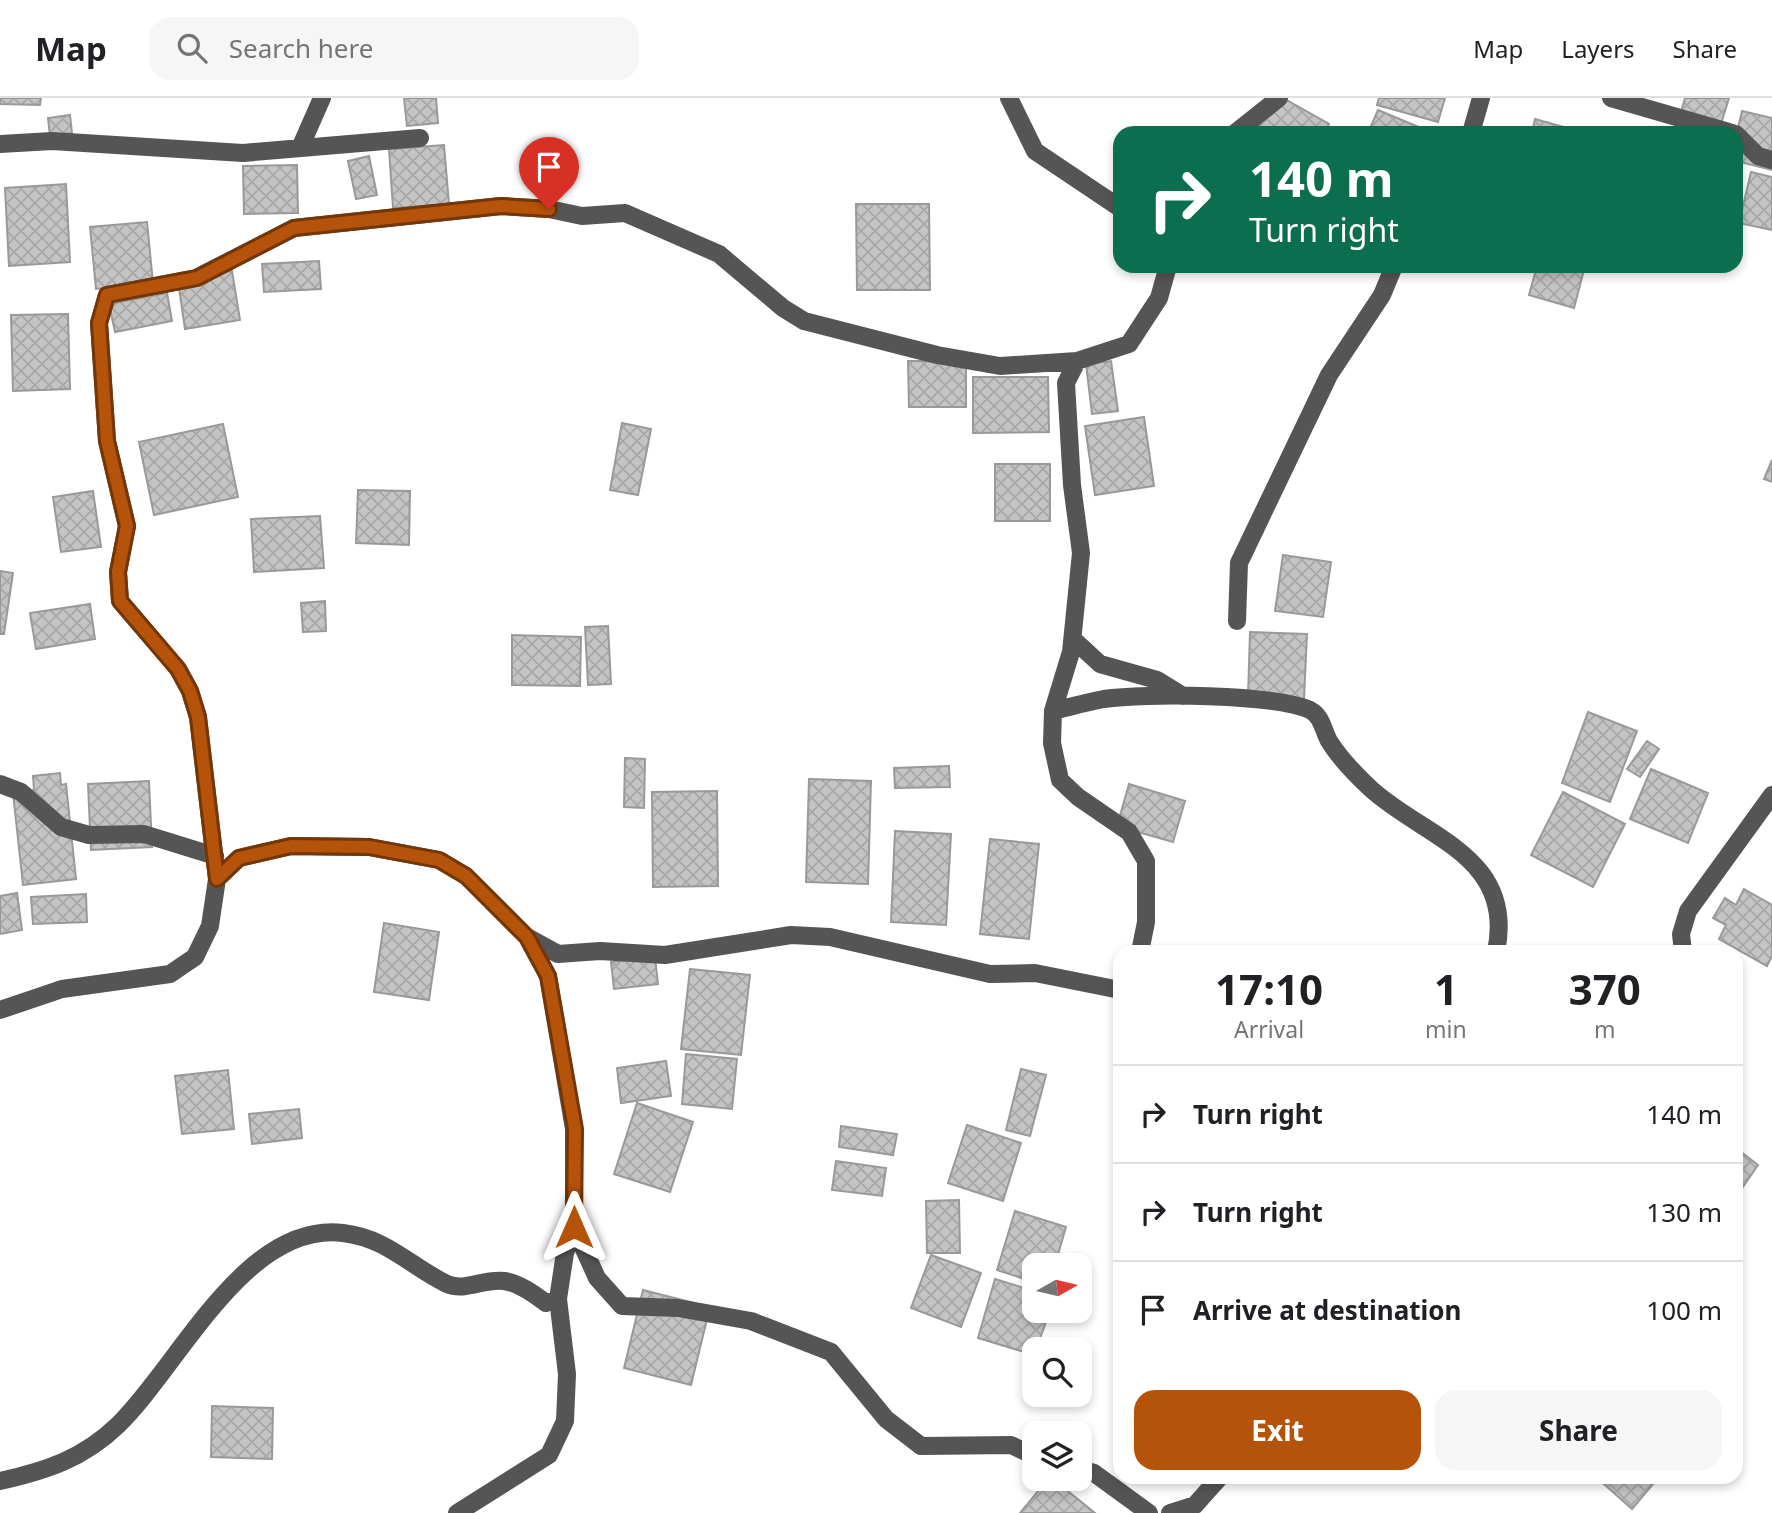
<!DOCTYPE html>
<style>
body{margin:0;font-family:"Noto Sans",sans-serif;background:#f6f6f6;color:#202124;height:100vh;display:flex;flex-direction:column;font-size:26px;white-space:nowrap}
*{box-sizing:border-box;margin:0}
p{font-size:23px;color:#757577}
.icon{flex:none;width:38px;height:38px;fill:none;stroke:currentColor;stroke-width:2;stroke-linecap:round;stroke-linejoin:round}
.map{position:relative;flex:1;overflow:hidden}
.drawer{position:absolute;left:1113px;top:847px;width:630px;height:539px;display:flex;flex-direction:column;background:#fff;border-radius:21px;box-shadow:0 4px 10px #0003}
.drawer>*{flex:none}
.banner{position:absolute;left:1113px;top:28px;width:630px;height:147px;border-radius:21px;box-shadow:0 4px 10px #0003;background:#0b6e4f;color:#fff;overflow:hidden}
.needle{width:46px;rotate:82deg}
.buttons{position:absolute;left:1022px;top:1155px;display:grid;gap:14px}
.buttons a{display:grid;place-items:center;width:70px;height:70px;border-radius:14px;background:#fff;box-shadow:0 4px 10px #0003;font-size:35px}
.pin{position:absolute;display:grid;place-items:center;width:60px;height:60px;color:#fff;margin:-72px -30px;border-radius:50% 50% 50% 0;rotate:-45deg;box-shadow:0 0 7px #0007}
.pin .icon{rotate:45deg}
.me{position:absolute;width:77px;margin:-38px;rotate:0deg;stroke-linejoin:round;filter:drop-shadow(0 0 5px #0008)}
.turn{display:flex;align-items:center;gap:24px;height:147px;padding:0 21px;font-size:32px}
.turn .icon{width:91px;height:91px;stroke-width:2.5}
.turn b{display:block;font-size:49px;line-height:60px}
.eta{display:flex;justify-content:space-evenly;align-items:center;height:119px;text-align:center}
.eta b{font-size:42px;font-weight:700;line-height:49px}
.button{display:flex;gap:14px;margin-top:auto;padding:14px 21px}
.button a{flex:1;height:80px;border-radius:21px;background:#b45309;color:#fff;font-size:28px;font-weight:700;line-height:80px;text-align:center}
.button a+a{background:#f6f6f6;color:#202124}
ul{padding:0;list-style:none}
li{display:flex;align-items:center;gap:21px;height:98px;padding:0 21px;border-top:2px solid #e0e0e0}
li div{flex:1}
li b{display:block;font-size:26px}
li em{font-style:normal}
header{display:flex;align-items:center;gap:42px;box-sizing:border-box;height:98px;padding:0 35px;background:#fff;border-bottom:2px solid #e0e0e0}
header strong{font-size:33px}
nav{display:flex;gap:38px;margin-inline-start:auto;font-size:24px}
.search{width:490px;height:63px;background:#f6f6f6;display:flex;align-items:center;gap:18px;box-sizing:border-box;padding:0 24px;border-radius:21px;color:#757577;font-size:26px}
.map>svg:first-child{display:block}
</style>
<header>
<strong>Map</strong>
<div class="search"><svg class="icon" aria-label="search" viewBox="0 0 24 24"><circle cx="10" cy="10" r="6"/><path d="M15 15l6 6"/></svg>Search here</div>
<nav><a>Map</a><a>Layers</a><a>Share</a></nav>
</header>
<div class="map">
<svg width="1772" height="1415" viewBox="0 0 1772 1415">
<defs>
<pattern id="building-cross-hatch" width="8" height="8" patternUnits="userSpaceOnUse" patternTransform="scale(1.75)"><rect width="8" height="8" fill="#c4c4c4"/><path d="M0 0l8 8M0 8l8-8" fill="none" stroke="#a7a7a7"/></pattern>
</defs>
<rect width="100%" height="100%" fill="#fff"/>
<!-- building -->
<path fill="url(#building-cross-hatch)" stroke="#999" stroke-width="2" d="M0,0h41l-1,7 -40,-1z
M404,0h32l2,25 -31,3z
M1274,0h9l46,26 -5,9h-69z
M1379,0h66l-7,24 -61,-17z
M1685,0h44l-8,26 -40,-12z
M1378,12l55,23h-65z
M1742,13l30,7v52l-36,-9v-25z
M70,17l2,18 -22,3 -2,-18z
M1535,21l39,11 -1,3h-41z
M1603,30l39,5h-40z
M1656,30l24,5h-25z
M444,47l5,59 -56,4 -4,-59z
M369,58l8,39 -21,4 -8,-38z
M297,67l1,48 -54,1 -1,-48z
M1751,74l21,5v53l-33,-7z
M66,86l4,78 -61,4 -4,-78z
M856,106h73l1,86h-73z
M147,124l6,61 -57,6 -6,-62z
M319,163l2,28 -57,3 -2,-28z
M231,167l9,55 -55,9 -8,-55z
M1537,168h48l-11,42 -45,-13z
M167,195l5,28 -57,11 -6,-28z
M68,216l2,75 -57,2 -2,-76z
M908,263h58v46h-57z
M1111,263l7,50 -26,3 -6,-50z
M973,279h75l1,55 -76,1z
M1144,319l10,69 -59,9 -10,-69z
M622,325l29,6 -13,66 -28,-5z
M223,326l15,73 -84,18 -15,-73z
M1772,362v22l-8,-3z
M995,366h55v57h-55z
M358,392l52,1 -1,54 -53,-2z
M93,393l8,56 -40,5 -8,-55z
M320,418l4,52 -70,4 -3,-53z
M1283,457l48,7 -8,55 -48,-6z
M0,473l13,2 -9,61h-4z
M325,503l1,30 -23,1 -2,-29z
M90,506l5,35 -59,10 -6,-36z
M608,528l3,58 -23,1 -3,-58z
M1250,534l57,2 -3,65 -56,-2z
M512,537l69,2 -1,49 -68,-1z
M1588,614l49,19 -27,71 -48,-19z
M1647,643l12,8 -19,28 -13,-8z
M625,660l20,1 -1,49 -20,-1z
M949,668l1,21 -55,1 -1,-20z
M1651,671l57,24 -20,50 -58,-24z
M60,675l1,12 5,-1 10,95 -53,6 -10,-92 21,-3 -1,-14z
M809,681l62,2 -3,103 -62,-2z
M149,683l3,66 -61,3 -3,-66z
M1129,686l56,17 -12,41 -56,-16z
M717,693l1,95 -65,1 -1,-95z
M1563,694l62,32 -32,63 -62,-32z
M895,733l56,3 -5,91 -55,-3z
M990,741l49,5 -10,95 -49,-5z
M1744,791l28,16v51l-5,10 -48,-27 7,-14 -13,-7 12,-20 11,7z
M17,795l5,37 -22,4v-38z
M86,796l1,28 -54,2 -2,-27z
M384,825l55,9 -10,68 -55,-8z
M1699,848l17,6h-19z
M655,859l3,27 -44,5 -3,-27z
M690,871l60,6 -9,80 -60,-6z
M686,956l51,5 -5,50 -50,-5z
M666,963l5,35 -50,7 -4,-35z
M1021,971l25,6 -16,61 -24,-6z
M228,972l6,59 -52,5 -7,-58z
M637,1005l56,19 -23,70 -56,-18z
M299,1011l3,29 -50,6 -3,-30z
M967,1027l54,18 -18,58 -55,-18z
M841,1028l56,8 -4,21 -54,-8z
M1736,1050l22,17 -22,32z
M836,1063l50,7 -4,28 -50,-6z
M959,1102l1,53h-33l-1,-52z
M1015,1113l51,16 -11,38h-21v17l-37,-12z
M931,1157l50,18 -20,54 -50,-19z
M995,1181l39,12v20h16l-16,44 -56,-17z
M643,1192l67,17 -19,78 -67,-17z
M212,1308l61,2 -1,51 -61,-2z
M1596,1379h63l-27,32z
M1048,1381h5l42,34h-75z"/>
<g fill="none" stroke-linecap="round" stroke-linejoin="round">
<!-- minor -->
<path stroke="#555" stroke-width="18" d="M1009,0l26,53 85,57
M1611,0l121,35
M1235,35l44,-35
M1471,35l10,-35
M1736,36l22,22 14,4
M0,46l52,-3 191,12 177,-15
M300,50l22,-50
M1077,263l-11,22 6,102 9,68 -10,99 -18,59 -1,32 8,37 18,17 51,35 17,29v61l-6,30
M1237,523l2,-58 90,-188 53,-80 12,-29
M1073,541l27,25 57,16 26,16
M1053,613c17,-4 34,-9 51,-12 40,-6 171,-5 206,11 12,6 13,20 19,31 10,16 28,35 42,48 54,49 145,67 125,163
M0,686l21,8 40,35 28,8 55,-1 71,22
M217,781l22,-21 52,-12 78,1 70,13 27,16 61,61 21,39 26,153v98l-9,26 -7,46 9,75 -2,47 -16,34 -92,58
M527,839l31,17 42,-3 65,4 126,-20 39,2 160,37 45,-1 85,17
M1683,854l-2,-18 7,-23 84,-116
M0,912l62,-21 108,-15 25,-17 15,-31 7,-47 -19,-162 -8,-26 -12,-22 -58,-68 -2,-29 9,-46 -20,-85 -8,-118 8,-28 89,-17 98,-50 207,-22 48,3 33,7 43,-3 94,41 64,54 21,13 133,34 63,11 77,-5 52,-17 30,-46 9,-32
M574,1129l23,51 25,28 56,2 73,13 80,31 55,67 35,27 90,-1 23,11
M1080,1371l14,4 55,40
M0,1383c45,-10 83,-22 118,-56 61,-59 127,-204 225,-192 44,5 68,34 104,51 19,8 37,-6 57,-3 15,2 30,13 42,22l12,-4
M1170,1415l25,-8 25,-28"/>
</g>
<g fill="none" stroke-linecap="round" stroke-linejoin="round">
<!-- route casing -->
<g stroke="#753606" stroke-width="18">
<path id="route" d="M549,111l-48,-3 -207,22 -97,50 -90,17 -8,28 8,118 20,85 -9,46 2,29 58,68 12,22 8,26 19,162 22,-21 52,-12 78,1 70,13 27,16 61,61 21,39 27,153 -1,98"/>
</g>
<!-- route -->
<use href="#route" stroke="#b45309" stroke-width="12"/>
</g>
</svg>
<div class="buttons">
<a><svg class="needle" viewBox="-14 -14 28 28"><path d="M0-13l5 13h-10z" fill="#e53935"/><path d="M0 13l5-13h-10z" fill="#757577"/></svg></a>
<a><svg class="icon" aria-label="search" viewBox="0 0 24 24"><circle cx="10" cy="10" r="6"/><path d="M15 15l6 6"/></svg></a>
<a><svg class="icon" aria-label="layers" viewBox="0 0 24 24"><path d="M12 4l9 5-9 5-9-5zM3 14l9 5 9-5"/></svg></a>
</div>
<div class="pin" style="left:549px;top:111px;background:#d93025"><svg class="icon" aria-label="arrive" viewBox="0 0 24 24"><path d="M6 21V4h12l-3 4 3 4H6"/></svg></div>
<svg class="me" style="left:574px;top:1129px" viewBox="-20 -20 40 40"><path d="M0-17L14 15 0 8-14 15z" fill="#b45309" stroke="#fff" stroke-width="4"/></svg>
<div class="banner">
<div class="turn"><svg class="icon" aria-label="right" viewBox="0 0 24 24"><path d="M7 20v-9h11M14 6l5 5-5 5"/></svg><div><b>140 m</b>Turn right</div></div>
</div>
<section class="drawer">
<div class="eta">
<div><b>17:10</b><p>Arrival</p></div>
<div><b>1</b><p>min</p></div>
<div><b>370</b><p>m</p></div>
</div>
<ul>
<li><svg class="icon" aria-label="right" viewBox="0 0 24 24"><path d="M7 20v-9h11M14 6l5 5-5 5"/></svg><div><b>Turn right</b></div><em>140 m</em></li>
<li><svg class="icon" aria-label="right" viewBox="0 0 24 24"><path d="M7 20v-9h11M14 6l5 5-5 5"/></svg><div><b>Turn right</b></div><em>130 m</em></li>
<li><svg class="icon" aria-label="arrive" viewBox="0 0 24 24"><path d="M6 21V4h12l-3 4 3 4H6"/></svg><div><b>Arrive at destination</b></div><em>100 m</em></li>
</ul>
<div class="button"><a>Exit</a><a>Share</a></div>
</section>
</div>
